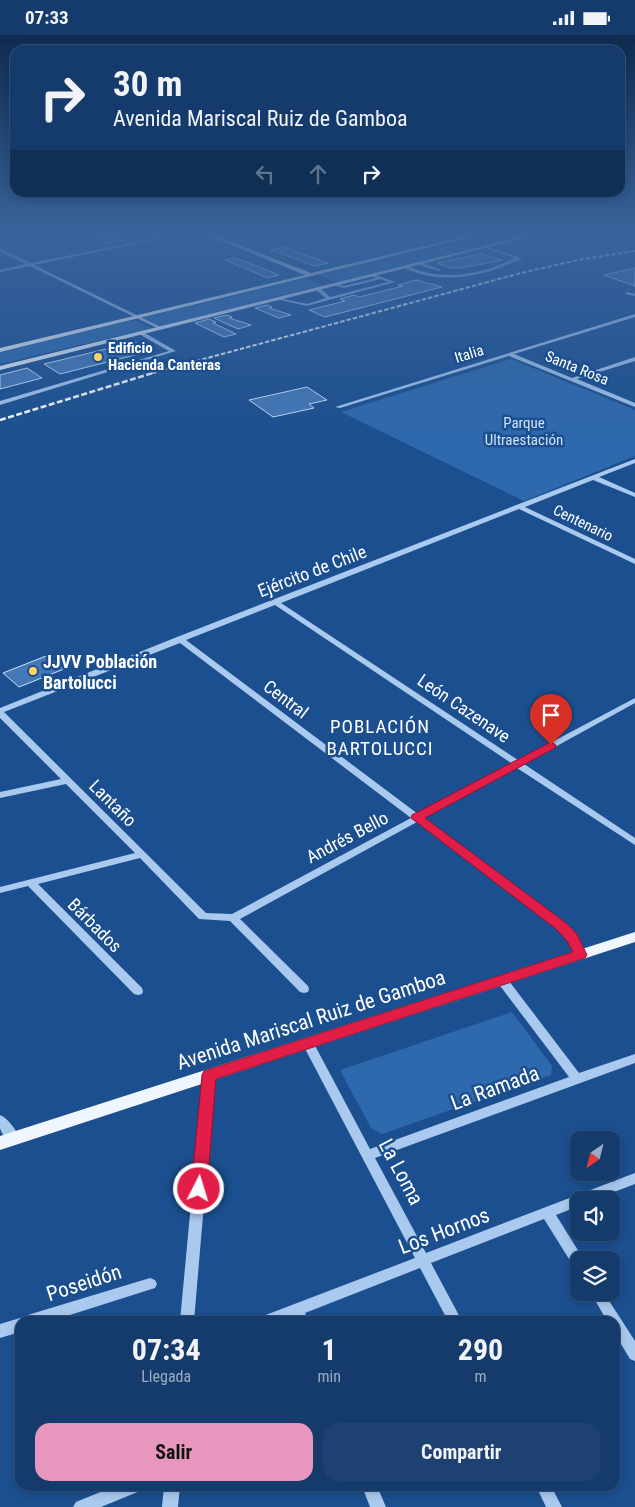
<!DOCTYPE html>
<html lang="es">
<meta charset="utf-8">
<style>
body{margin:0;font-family:"Roboto Condensed",sans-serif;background:#1d4271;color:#f1f3f6;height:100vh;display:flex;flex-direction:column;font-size:19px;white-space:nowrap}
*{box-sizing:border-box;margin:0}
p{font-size:16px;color:#9dadc1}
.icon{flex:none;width:28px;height:28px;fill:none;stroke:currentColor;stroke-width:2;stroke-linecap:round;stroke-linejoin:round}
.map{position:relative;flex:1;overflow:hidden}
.drawer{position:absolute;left:15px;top:1281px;width:605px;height:175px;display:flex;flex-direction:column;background:#143b6b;border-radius:15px;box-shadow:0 2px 8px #0003,0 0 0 1px #33557e}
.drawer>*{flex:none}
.guide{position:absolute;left:10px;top:10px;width:615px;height:152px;border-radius:15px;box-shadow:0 2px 8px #0003,0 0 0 1px #33557e;background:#143b6b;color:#f1f3f6;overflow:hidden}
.needle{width:32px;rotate:215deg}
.fabs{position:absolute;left:570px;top:1096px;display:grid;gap:10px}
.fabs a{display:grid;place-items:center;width:50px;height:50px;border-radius:10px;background:#143b6b;box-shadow:0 2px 8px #0003,0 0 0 1px #33557e;font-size:25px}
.pin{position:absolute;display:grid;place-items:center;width:42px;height:42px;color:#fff;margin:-51px -21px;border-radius:50% 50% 50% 0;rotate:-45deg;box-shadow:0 0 5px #0007}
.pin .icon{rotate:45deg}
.me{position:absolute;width:55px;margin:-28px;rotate:5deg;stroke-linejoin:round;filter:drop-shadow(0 0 4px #0008)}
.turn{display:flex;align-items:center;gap:18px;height:105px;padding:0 20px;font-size:22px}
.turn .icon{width:65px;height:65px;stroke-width:2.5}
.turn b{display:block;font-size:35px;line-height:42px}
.lanes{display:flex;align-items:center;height:48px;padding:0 20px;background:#0003;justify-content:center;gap:25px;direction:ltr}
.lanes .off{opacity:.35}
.eta{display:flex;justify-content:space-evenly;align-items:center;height:85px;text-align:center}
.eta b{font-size:30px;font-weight:700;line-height:35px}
.action{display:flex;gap:10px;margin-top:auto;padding:10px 20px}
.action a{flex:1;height:58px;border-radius:15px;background:#e797bd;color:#111;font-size:20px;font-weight:700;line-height:58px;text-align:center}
.action a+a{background:#1d4271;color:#f1f3f6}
.status{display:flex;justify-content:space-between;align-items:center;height:35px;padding:0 25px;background:#143b6b;direction:ltr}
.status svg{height:14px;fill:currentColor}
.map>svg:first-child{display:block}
</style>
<div class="status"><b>07:33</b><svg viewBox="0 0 49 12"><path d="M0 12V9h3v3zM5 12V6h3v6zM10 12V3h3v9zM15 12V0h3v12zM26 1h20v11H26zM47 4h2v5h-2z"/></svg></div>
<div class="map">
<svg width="635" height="1472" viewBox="0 0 635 1472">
<rect width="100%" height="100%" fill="#1b4f8f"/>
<!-- green -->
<path fill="#2e69ad" d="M489,199h40l-43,11 -18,-6z
M460,207l16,5 -139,35 -18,-7z
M306,243l17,7 -164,41 -17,-8z
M134,285l17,8 -151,36v-12z
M511,324l124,51v46l-111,45 -183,-89z
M512,977l40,54 -1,9 -169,59 -11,-6 -31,-58z"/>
<!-- building -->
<path fill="#4478b7" stroke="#cfe3fa" d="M85,199h23l16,6 -16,3z
M283,212l45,16 -13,3 -44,-16z
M480,219l23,6 -42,8h-11l-13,-5z
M236,223l43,17 -11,3 -43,-18z
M635,233v18l-31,-11z
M416,245l26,7 -117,30 -16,-7 36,-9 -5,-2 14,-4 5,2 44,-11 -5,-1z
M267,270l5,2 -3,1 22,7 -12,3 -24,-10z
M227,280l5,2 -3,1 22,7 -13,4 -24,-11z
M209,284l7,3 -3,1 23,11 -12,3 -29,-14z
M135,307l16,9 -91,23 -16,-10z
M27,333l15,10 -42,11v-14z
M307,352l20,13 -18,4 5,4 -41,9 -24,-17z
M46,621l18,13 -45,18 -16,-14z"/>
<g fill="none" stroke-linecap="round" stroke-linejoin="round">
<!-- minor -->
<path fill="#a9c9ee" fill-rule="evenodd" d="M176,199h7l-149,31 127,62v1l-2,1 -129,-63 -30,6v-2l26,-6 -26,-12v-3l31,14z
M485,211l38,13c-9,3 -19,7 -29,11 -30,9 -63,12 -92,-3l2,-1c10,2 20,7 30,8 28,4 57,-4 81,-16l-30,-10z
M416,227h4l21,8 -2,1 -23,-7z
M373,239l22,8 -88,24 -31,-7 2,-1 29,6 19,-6 -10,-8v-2h4l10,9 58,-15 -7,-3 -37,9 -12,-3 2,-1 10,2 32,-8 -5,-2z
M626,257l9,2v2l-9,-2z
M635,279v3l-121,37 58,24 63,-21v4l-58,18 58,24v4l-126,-51 -169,52 -5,-1z
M139,297h4l33,19 -176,54v-4l169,-50 -30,-17z
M635,424v4l-36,14 36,16v4l-42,-17 -68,27 110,52v5l-116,-55 -238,94 237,157 117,-62v5l-111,61 111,74v7l-118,-77 -93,50 141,105 11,12 10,20 -1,3 -4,1 -4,-1 -9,-18 -11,-11 -140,-107 -177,97 68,67 1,3 -1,3 -4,1 -4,-1 -70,-71 -31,-2 -59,-61 -102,26 104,104 1,3 -1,3 -4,1 -4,-1 -106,-108 -28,7v-6l135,-34 -69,-69 -66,14v-6l61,-13 -61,-61v-10l177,-71zM275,570l236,158 -93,51 -232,-174zM180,608l231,175 -179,96 -26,-1 -202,-201z
M502,941l4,1 73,96 56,-19v9l-260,95 51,95 209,-80v11l-42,16h-14v6l-23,9 28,45h-5v9l-5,-2 -30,-48 -113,44 31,58h-14l-28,-53 -115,45 4,8h-14l-1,-4 -10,4h-23l2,-5 152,-58 -113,-215 2,-3 4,-1 4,1 58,109 199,-72 -71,-94 -1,-3 1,-3z
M209,1035l4,2 2,3 -21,246h-14l23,-246 2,-3z
M0,1080c8,3 16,15 20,23l-2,4c-8,2 -16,-6 -18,-14 0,-4 0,-9 0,-13z
M150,1243l5,2 2,4 -2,4 -104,33h-31v11l-20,6v-14l20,-6 5,2 1,-4 5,-2z
M591,1258h13l31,48v20l-5,-2 -15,-25v-13h-8z
M115,1451h27l-2,5 -39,16h-28l3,-5z
M164,1451h16l-2,21h-16z
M362,1451h15l9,21h-16z
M536,1451h15l11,21h-16z"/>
<!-- major -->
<path fill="#f0f6ff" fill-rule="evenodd" d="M204,199h7l100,39 164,-39h9l-484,118v-4l305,-73z
M532,199h9l-541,136v-4z
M635,897v10l-635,208v-14z"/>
<!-- rail-far1 -->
<path stroke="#fff" stroke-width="2" stroke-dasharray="4.5 2" stroke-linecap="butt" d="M152,338l369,-100 57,-13 57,-9"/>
<!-- rail -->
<path stroke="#fff" stroke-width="2.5" stroke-dasharray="6 2.5" stroke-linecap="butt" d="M0,385l156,-48"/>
</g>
<!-- sky -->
<linearGradient id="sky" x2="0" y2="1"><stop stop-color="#0f2b4f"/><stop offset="0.49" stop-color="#39639b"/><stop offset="1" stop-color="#39639b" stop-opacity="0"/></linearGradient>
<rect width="635" height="405" fill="url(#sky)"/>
<!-- route -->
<path fill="#e11d48" stroke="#92132f" d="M551,707l5,3 -1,3 -130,70 141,105 11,11 10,21 -2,3 -369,121 -9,110 -2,5 -6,2 -6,-2 -2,-5 11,-114 2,-4 369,-119 -6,-11 -11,-12 -145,-111 1,-3z"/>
<!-- markers -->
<g fill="#ffd166" stroke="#1b4f8f" stroke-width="2">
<circle cx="98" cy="322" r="5"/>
<circle cx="33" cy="636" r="5"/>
</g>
<g text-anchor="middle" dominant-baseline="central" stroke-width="5" stroke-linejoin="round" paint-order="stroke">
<!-- far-poi labels -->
<g font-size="15" font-weight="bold" fill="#fff" stroke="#1b4f8f" text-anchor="start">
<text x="108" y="313">Edificio<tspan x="108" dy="17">Hacienda Canteras</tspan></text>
</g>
<!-- far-street labels -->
<g font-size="15" fill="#fff" stroke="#1b4f8f">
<text transform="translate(469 319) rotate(-17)">Italia</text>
<text transform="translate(577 333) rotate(22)">Santa Rosa</text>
<text transform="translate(583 488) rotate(26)">Centenario</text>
</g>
<!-- far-park labels -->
<g font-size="15" fill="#cfe3fa" stroke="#1b4f8f">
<text x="524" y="388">Parque<tspan x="524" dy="17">Ultraestación</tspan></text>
</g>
<!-- street labels -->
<g font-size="18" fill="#fff" stroke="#1b4f8f">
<text transform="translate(312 536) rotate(-21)">Ejército de Chile</text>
<text transform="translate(286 664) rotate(37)">Central</text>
<text transform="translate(464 673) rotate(34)">León Cazenave</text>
<text transform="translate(113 768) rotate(45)">Lantaño</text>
<text transform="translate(347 802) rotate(-28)">Andrés Bello</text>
<text transform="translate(95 890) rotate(45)">Bárbados</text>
</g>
<!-- poi labels -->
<g font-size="18" font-weight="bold" fill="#fff" stroke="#1b4f8f" text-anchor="start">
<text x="43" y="626">JJVV Población<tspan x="43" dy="21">Bartolucci</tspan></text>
</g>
<!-- neighbourhood labels -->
<g font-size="19" letter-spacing="1" fill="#fff" stroke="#1b4f8f">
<text x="380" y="691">POBLACIÓN<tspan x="380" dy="22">BARTOLUCCI</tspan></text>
</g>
<!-- near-street labels -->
<g font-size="21" fill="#fff" stroke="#1b4f8f">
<text transform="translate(311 985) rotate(-18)">Avenida Mariscal Ruiz de Gamboa</text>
<text transform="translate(495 1053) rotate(-20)">La Ramada</text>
<text transform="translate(401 1137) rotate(62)">La Loma</text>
<text transform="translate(444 1196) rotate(-21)">Los Hornos</text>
<text transform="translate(84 1248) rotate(-18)">Poseidón</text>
</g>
</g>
</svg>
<div class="fabs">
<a><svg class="needle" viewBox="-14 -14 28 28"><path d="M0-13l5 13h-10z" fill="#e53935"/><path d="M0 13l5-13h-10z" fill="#9dadc1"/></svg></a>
<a><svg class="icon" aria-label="sound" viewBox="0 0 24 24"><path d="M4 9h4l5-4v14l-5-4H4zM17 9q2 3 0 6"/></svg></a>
<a><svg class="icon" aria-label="layers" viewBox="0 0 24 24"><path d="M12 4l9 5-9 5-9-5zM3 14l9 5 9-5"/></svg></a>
</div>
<div class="pin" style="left:551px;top:710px;background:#d93025"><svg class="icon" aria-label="arrive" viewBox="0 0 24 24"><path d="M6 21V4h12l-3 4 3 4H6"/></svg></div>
<svg class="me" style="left:199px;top:1154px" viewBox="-20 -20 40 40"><circle r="17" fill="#e11d48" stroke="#fff" stroke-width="3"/><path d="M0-11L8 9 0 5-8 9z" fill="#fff"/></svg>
<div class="guide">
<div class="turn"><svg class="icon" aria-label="right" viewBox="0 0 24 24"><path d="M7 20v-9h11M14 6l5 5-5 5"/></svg><div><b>30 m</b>Avenida Mariscal Ruiz de Gamboa</div></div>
<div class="lanes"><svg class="icon off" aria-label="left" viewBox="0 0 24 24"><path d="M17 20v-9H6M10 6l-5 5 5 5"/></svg><svg class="icon off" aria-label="ahead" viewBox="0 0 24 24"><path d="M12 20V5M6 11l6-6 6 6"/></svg><svg class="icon" aria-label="right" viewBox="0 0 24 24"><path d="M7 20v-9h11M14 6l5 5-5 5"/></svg></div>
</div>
<section class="drawer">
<div class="eta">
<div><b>07:34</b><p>Llegada</p></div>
<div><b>1</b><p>min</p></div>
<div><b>290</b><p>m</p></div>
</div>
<div class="action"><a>Salir</a><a>Compartir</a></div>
</section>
</div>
